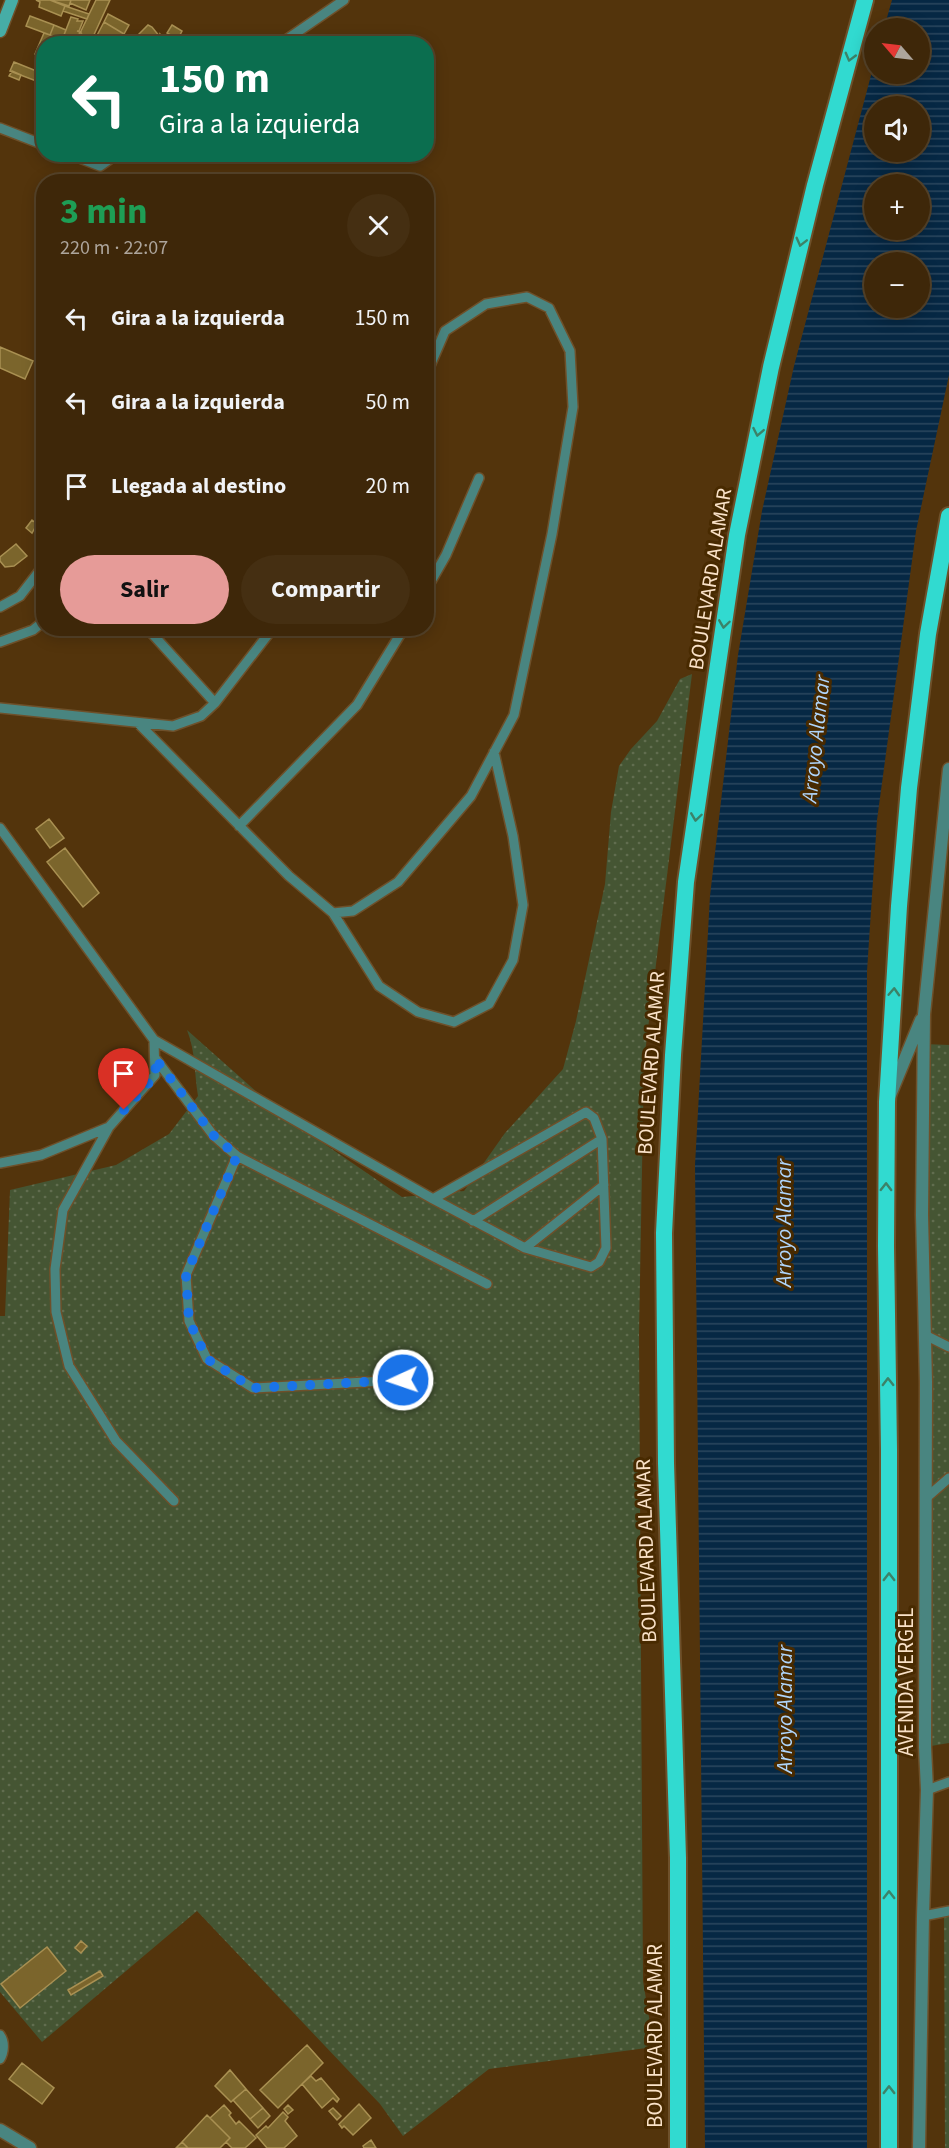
<!DOCTYPE html>
<html lang="es">
<meta charset="utf-8">
<style>
body{margin:0;font-family:"Source Sans 3",sans-serif;background:#452f12;color:#f1f3f6;height:100vh;display:flex;flex-direction:column;font-size:22px;white-space:nowrap}
*{box-sizing:border-box;margin:0}
p{font-size:20px;color:#ada59c}
.icon{flex:none;width:33px;height:33px;fill:none;stroke:currentColor;stroke-width:2;stroke-linecap:round;stroke-linejoin:round}
.map{position:relative;flex:1;overflow:hidden}
.side{position:absolute;left:36px;top:174px;width:398px;height:462px;display:flex;flex-direction:column;background:#3e2709;border-radius:24px;box-shadow:0 3px 15px #0003,0 0 0 2px #57442a}
.side>*{flex:none}
.guide{position:absolute;left:36px;top:36px;width:398px;height:126px;border-radius:24px;box-shadow:0 3px 15px #0003,0 0 0 2px #57442a;background:#0b6e4f;color:#fff;overflow:hidden}
.needle{width:39px;rotate:298deg}
.buttons{position:absolute;left:864px;top:18px;display:grid;gap:12px}
.buttons a{display:grid;place-items:center;width:66px;height:66px;border-radius:50%;background:#3e2709;box-shadow:0 3px 15px #0003,0 0 0 2px #57442a;font-size:30px}
.pin{position:absolute;display:grid;place-items:center;width:51px;height:51px;color:#fff;margin:-62px -26px;border-radius:50% 50% 50% 0;rotate:-45deg;box-shadow:0 0 6px #0007}
.pin .icon{rotate:45deg}
.me{position:absolute;width:66px;margin:-33px;rotate:267deg;stroke-linejoin:round;filter:drop-shadow(0 0 4px #0008)}
.turn{display:flex;align-items:center;gap:21px;height:126px;padding:0 24px;font-size:27px}
.turn .icon{width:78px;height:78px;stroke-width:2.5}
.turn b{display:block;font-size:42px;line-height:51px}
.round{display:grid;place-items:center;flex:none;width:63px;height:63px;border-radius:32px;background:#452f12}
.head{display:flex;align-items:center;justify-content:space-between;height:102px;padding:0 24px}
h1{font-size:36px;font-weight:700;line-height:45px;color:#1e9e55}
.primary-button{display:flex;gap:12px;margin-top:auto;padding:12px 24px}
.primary-button a{flex:1;height:69px;border-radius:36px;background:#e69b98;color:#111;font-size:24px;font-weight:700;line-height:69px;text-align:center}
.primary-button a+a{background:#452f12;color:#f1f3f6}
ul{padding:0;list-style:none}
li{display:flex;align-items:center;gap:18px;height:84px;padding:0 24px}
li div{flex:1}
li b{display:block;font-size:22px}
li em{font-style:normal}
.map>svg:first-child{display:block}
</style>
<div class="map">
<svg width="949" height="2148" viewBox="0 0 949 2148">
<defs>
<pattern id="grass-dots" width="8" height="8" patternUnits="userSpaceOnUse" patternTransform="scale(1.5)"><rect width="8" height="8" fill="#455533"/><path d="M2 2h.1M6 6h.1" fill="none" stroke="#616d4f" stroke-width="1.8" stroke-linecap="round"/></pattern>
<pattern id="water-rules" width="6" height="5" patternUnits="userSpaceOnUse" patternTransform="scale(1.5)"><rect width="6" height="5" fill="#062844"/><path d="M0 2.5h6" fill="none" stroke="#2b475e"/></pattern>
</defs>
<rect width="100%" height="100%" fill="#53340c"/>
<!-- grass -->
<path fill="url(#grass-dots)" d="M692,674l-48,387 -5,273 4,647 11,66 -165,22 -86,67 -23,-32 -183,-193 -155,131 -42,-50v-676h5l5,-126 106,-25 53,-31 29,-38c-4,-24 -2,-43 -11,-66l98,87 117,80 62,-6 41,-58 58,-64 13,-48 29,-137 6,-72 8,-46 12,-17 26,-28 23,-42z
M924,1044l25,1v698l-24,4z
M949,1911v237h-4l-1,-236z"/>
<!-- water -->
<path fill="url(#water-rules)" fill-rule="evenodd" d="M892,0h57v375l-33,156 -39,289 -10,151v1177h-162l-10,-983 15,-269 28,-241 24,-144 32,-145 80,-302v10h46v-46h-36zM874,106h46v46h-46zM874,184h46v46h-46zM874,262h46v46h-46z"/>
<!-- building -->
<path fill="#7b652c" stroke="#a99052" stroke-width="1.5" d="M36,0h14l15,6 -4,10 -22,-9 1,-5z
M50,0h21l-2,6z
M71,0h19l-4,10 -16,-7z
M96,0h14l-18,39 -11,-5v-3z
M65,6l24,8 -2,5 -24,-8z
M108,14l21,11 -5,9 -20,-12z
M30,16l24,9 -4,10 -24,-9z
M71,17l7,2 -1,2h6l-4,10h-2l3,1 -5,12 -13,-4z
M104,22l20,12 -5,10 -26,-1z
M54,25l12,5 -4,10 -12,-5z
M148,25l4,2 8,10 -6,7h-10l-7,-8z
M172,25l10,6 -4,8 -11,-6z
M44,33l6,2 20,9h-26v14l-9,-4z
M160,34l5,5 4,3 -15,2 6,-7z
M137,36l7,8h-16z
M14,62l30,12v10l-34,-13z
M12,71l9,4 -2,5 -10,-4z
M0,347l33,14 -8,18 -25,-11z
M32,520l5,4 -5,9 -6,-5z
M16,544l11,12 -13,10 -9,1 -5,-6v-4z
M49,819l15,19 -14,10 -14,-19z
M65,848l34,45 -16,14 -36,-45z
M81,1941l6,5 -6,7 -6,-5z
M47,1947l19,24 -46,37 -19,-24z
M100,1971l3,5 -32,19 -3,-5z
M307,2045l16,18 -45,45 -18,-18z
M22,2063l32,25 -12,16 -33,-25z
M230,2070l16,19 -15,13 -16,-16z
M311,2076l5,5 5,-3 18,21 -2,3 -4,-4 -11,10 -20,-24z
M246,2089l17,19 -13,11 -17,-19z
M359,2104l12,14 -18,17 -9,-9 -2,2 -3,-4z
M224,2105l7,8 -2,2 7,9 3,-3 17,17 -11,10h-13l-6,-6 4,-4 -20,-20z
M288,2105l5,5 -5,4 -4,-5z
M263,2108l7,8 -12,12 -8,-9z
M333,2108l8,8 -4,4 -8,-9z
M283,2112l5,5 -3,4 12,15 -13,12h-17l-11,-13 10,-9 2,2z
M207,2115l23,23 -10,10h-32l-6,-6z
M371,2140l5,8h-12l-1,-2z
M182,2142l6,6h-12z"/>
<g fill="none" stroke-linecap="round" stroke-linejoin="round">
<!-- service casing -->
<g stroke="#6e502a" stroke-width="12">
<path id="service" d="M280,44l64,-44
M0,128l44,17
M69,154l31,12 17,-12
M426,590l20,-35 33,-77
M0,607l20,-11 24,-31
M147,628l68,75 58,-75
M0,642l33,-12 11,-9
M0,708l173,18 28,-10 14,-13
M138,723l151,153 44,37 20,-2 45,-29 73,-86 43,-81 38,-181 21,-127 -3,-56 -21,-43 -22,-11 -41,7 -41,27 -19,44
M239,826l118,-121 47,-77
M0,828l154,212 1,35 -46,52 -68,28 -41,8
M333,913l46,73 39,26 36,10 35,-18 24,-44 10,-55 -10,-69 -19,-84
M154,1040l279,159 92,49 66,19 8,-5 7,-14 -4,-109 -8,-21 -8,-6 -153,87
M155,1058l58,77 24,21 250,128
M109,1127l-46,83 -8,59 1,43 13,54 47,75 58,60
M237,1156l-51,119 3,46 18,38 46,29 150,-8
M473,1221l129,-82
M525,1248l79,-63
M925,1335l24,12
M926,1498l23,-20
M927,1790l22,-8
M923,1916l26,-5
M0,2035c5,7 4,17 0,24"/>
</g>
<!-- minor casing -->
<g stroke="#6e502a" stroke-width="15">
<path id="minor" d="M890,1095l31,-75
M0,2130l30,18
M919,2148l4,-232 4,-126 -2,-43 1,-365 -4,-167 2,-201 25,-245"/>
</g>
<!-- secondary casing -->
<g stroke="#6e502a" stroke-width="15">
<path id="secondary" d="M0,31l12,-31"/>
</g>
<!-- trunk casing -->
<g stroke="#6e502a" stroke-width="20">
<path id="trunk" d="M678,2148v-290l-12,-395 -2,-230 9,-178 13,-173 51,-347 34,-168 44,-182 50,-185
M889,2148v-699l-3,-203 1,-144 12,-196 10,-118 19,-154 21,-118"/>
</g>
<!-- service -->
<use href="#service" stroke="#498580" stroke-width="9"/>
<!-- minor -->
<use href="#minor" stroke="#498580" stroke-width="12"/>
<!-- secondary -->
<use href="#secondary" stroke="#46ada6" stroke-width="12"/>
<!-- trunk -->
<use href="#trunk" stroke="#31dad0" stroke-width="16"/>
</g>
<!-- one-way arrows -->
<defs><path id="oneway-chevron" d="M-2-3.5L2.5 0L-2 3.5" fill="none" stroke-width="1.6" stroke-linecap="round" stroke-linejoin="round" transform="scale(1.5)"/></defs>
<g stroke="#3c8268">
<use href="#oneway-chevron" transform="translate(850 57) rotate(105)"/>
<use href="#oneway-chevron" transform="translate(801 242) rotate(104)"/>
<use href="#oneway-chevron" transform="translate(758 432) rotate(101)"/>
<use href="#oneway-chevron" transform="translate(724 624) rotate(98)"/>
<use href="#oneway-chevron" transform="translate(696 817) rotate(98)"/>
<use href="#oneway-chevron" transform="translate(894 992) rotate(-87)"/>
<use href="#oneway-chevron" transform="translate(886 1187) rotate(-89)"/>
<use href="#oneway-chevron" transform="translate(888 1382) rotate(-91)"/>
<use href="#oneway-chevron" transform="translate(889 1577) rotate(-90)"/>
<use href="#oneway-chevron" transform="translate(889 1895) rotate(-90)"/>
<use href="#oneway-chevron" transform="translate(889 2090) rotate(-90)"/>
</g>
<g fill="none" stroke-linecap="round" stroke-linejoin="round">
<!-- route -->
<path stroke="#1a73e8" stroke-width="10" stroke-dasharray="0 18" d="M124,1110l32,-35 -1,-17 58,77 24,21 -51,119 3,46 18,38 46,29 150,-8"/>
</g>
<g text-anchor="middle" dominant-baseline="central" stroke-width="6" stroke-linejoin="round" paint-order="stroke">
<!-- street labels -->
<g font-size="21" fill="#fae2c8" stroke="#482a00">
<text transform="translate(710 579) rotate(-81)">BOULEVARD ALAMAR</text>
<text transform="translate(651 1063) rotate(-86)">BOULEVARD ALAMAR</text>
<text transform="translate(646 1551) rotate(-92)">BOULEVARD ALAMAR</text>
<text transform="translate(906 1682) rotate(-90)">AVENIDA VERGEL</text>
<text transform="translate(655 2036) rotate(-90)">BOULEVARD ALAMAR</text>
</g>
<!-- water labels -->
<g font-size="22" font-style="italic" fill="#afd5fb" stroke="#482a00">
<text transform="translate(816 739) rotate(-84)">Arroyo Alamar</text>
<text transform="translate(784 1223) rotate(-90)">Arroyo Alamar</text>
<text transform="translate(785 1709) rotate(-90)">Arroyo Alamar</text>
</g>
</g>
</svg>
<div class="buttons">
<a><svg class="needle" viewBox="-14 -14 28 28"><path d="M0-13l5 13h-10z" fill="#e53935"/><path d="M0 13l5-13h-10z" fill="#ada59c"/></svg></a>
<a><svg class="icon" aria-label="sound" viewBox="0 0 24 24"><path d="M4 9h4l5-4v14l-5-4H4zM17 9q2 3 0 6"/></svg></a>
<a>+</a>
<a>−</a>
</div>
<div class="pin" style="left:124px;top:1110px;background:#d93025"><svg class="icon" aria-label="arrive" viewBox="0 0 24 24"><path d="M6 21V4h12l-3 4 3 4H6"/></svg></div>
<svg class="me" style="left:403px;top:1380px" viewBox="-20 -20 40 40"><circle r="17" fill="#1a73e8" stroke="#fff" stroke-width="3"/><path d="M0-11L8 9 0 5-8 9z" fill="#fff"/></svg>
<div class="guide">
<div class="turn"><svg class="icon" aria-label="left" viewBox="0 0 24 24"><path d="M17 20v-9H6M10 6l-5 5 5 5"/></svg><div><b>150 m</b>Gira a la izquierda</div></div>
</div>
<section class="side">
<div class="head"><div><h1>3 min</h1><p>220 m · 22:07</p></div><a class="round"><svg class="icon" aria-label="close" viewBox="0 0 24 24"><path d="M6 6l12 12M18 6L6 18"/></svg></a></div>
<ul>
<li><svg class="icon" aria-label="left" viewBox="0 0 24 24"><path d="M17 20v-9H6M10 6l-5 5 5 5"/></svg><div><b>Gira a la izquierda</b></div><em>150 m</em></li>
<li><svg class="icon" aria-label="left" viewBox="0 0 24 24"><path d="M17 20v-9H6M10 6l-5 5 5 5"/></svg><div><b>Gira a la izquierda</b></div><em>50 m</em></li>
<li><svg class="icon" aria-label="arrive" viewBox="0 0 24 24"><path d="M6 21V4h12l-3 4 3 4H6"/></svg><div><b>Llegada al destino</b></div><em>20 m</em></li>
</ul>
<div class="primary-button"><a>Salir</a><a>Compartir</a></div>
</section>
</div>
